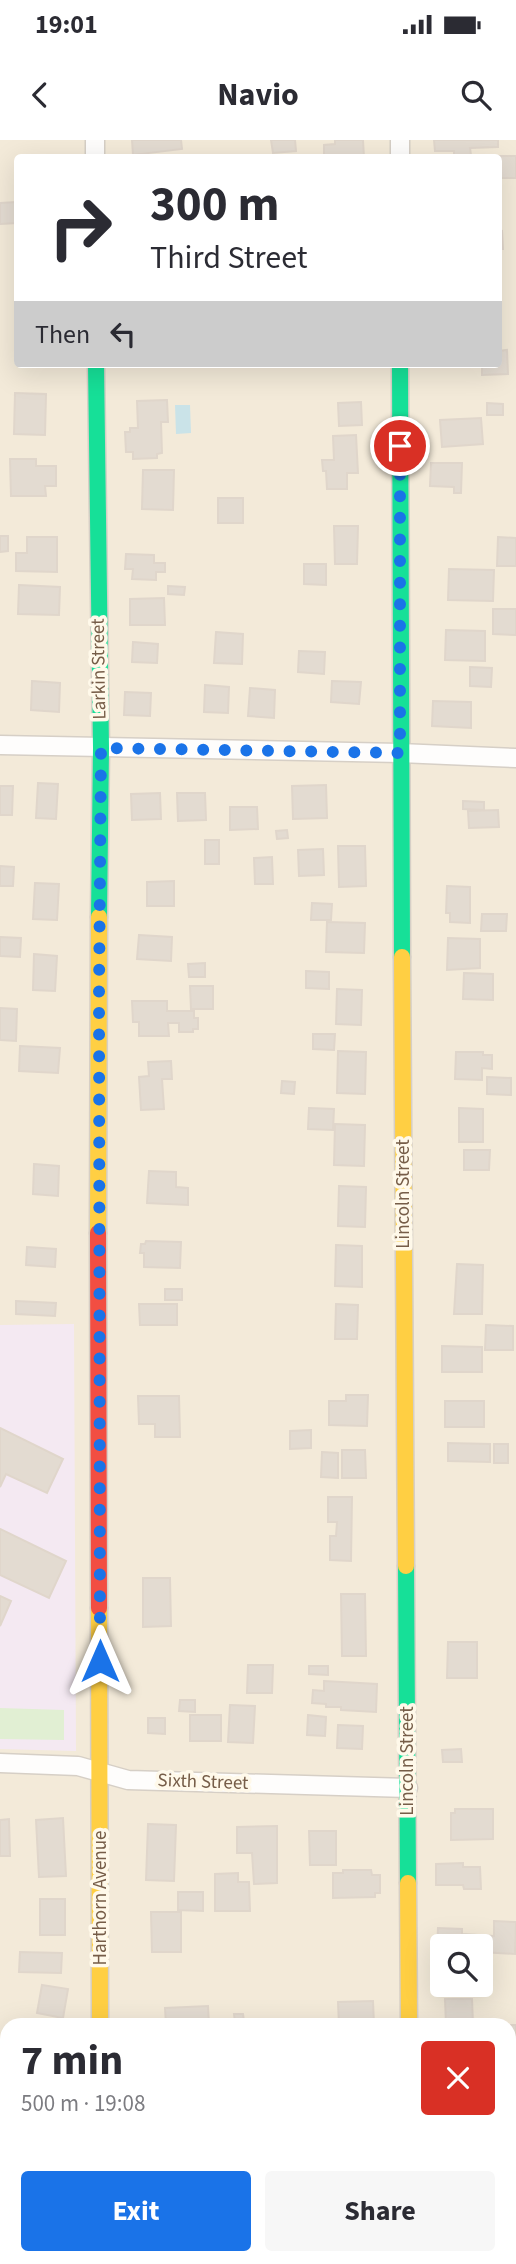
<!DOCTYPE html>
<meta charset="utf-8">
<style>
body{margin:0;font-family:"Source Sans 3",sans-serif;background:#f7f7f7;color:#2b2b33;height:100vh;display:flex;flex-direction:column;font-size:26px;white-space:nowrap}
*{box-sizing:border-box;margin:0}
p{font-size:23px;color:#7c7c81}
.icon{flex:none;width:38px;height:38px;fill:none;stroke:currentColor;stroke-width:2;stroke-linecap:round;stroke-linejoin:round}
.map{position:relative;flex:1;overflow:hidden}
.details{position:absolute;left:0px;top:1878px;width:516px;height:247px;display:flex;flex-direction:column;background:#fff;border-radius:21px 21px 0 0;box-shadow:0 7px 28px #0002}
.details>*{flex:none}
.banner{position:absolute;left:14px;top:14px;width:488px;height:214px;border-radius:7px;box-shadow:0 7px 28px #0002;background:#fff;color:#2b2b33;overflow:hidden}
.tools{position:absolute;left:430px;top:1794px;display:grid;gap:14px}
.tools a{display:grid;place-items:center;width:63px;height:63px;border-radius:7px;background:#fff;box-shadow:0 7px 28px #0002;font-size:35px}
.pin{position:absolute;display:grid;place-items:center;width:60px;height:60px;color:#fff;margin:-30px;border:4px solid #fff;border-radius:50%;box-shadow:0 2px 7px #0007}
.me{position:absolute;width:77px;margin:-38px;rotate:0deg;stroke-linejoin:round;filter:drop-shadow(0 0 5px #0008)}
.turn{display:flex;align-items:center;gap:24px;height:147px;padding:0 21px;font-size:32px}
.turn .icon{width:91px;height:91px;stroke-width:2.5}
.turn b{display:block;font-size:49px;line-height:60px}
.then{display:flex;align-items:center;height:66px;padding:0 21px;background:#0003;gap:14px;font-size:26px}
.round{display:grid;place-items:center;flex:none;width:74px;height:74px;border-radius:7px;background:#f7f7f7}
.headline{display:flex;align-items:center;justify-content:space-between;height:119px;padding:0 21px}
h1{font-size:42px;font-weight:700;line-height:52px}
.primary-button{display:flex;gap:14px;margin-top:auto;padding:14px 21px}
.primary-button a{flex:1;height:80px;border-radius:7px;background:#1a73e8;color:#fff;font-size:28px;font-weight:700;line-height:80px;text-align:center}
.primary-button a+a{background:#f7f7f7;color:#2b2b33}
.status{display:flex;justify-content:space-between;align-items:center;height:49px;padding:0 35px;background:#fff;direction:ltr}
.status svg{height:19px;fill:currentColor}
header{display:flex;justify-content:space-between;align-items:center;height:91px;padding:0 21px;background:#fff;font-size:32px;font-weight:700}
.map>svg:first-child{display:block}
</style>
<div class="status"><b>19:01</b><svg viewBox="0 0 49 12"><path d="M0 12V9h3v3zM5 12V6h3v6zM10 12V3h3v9zM15 12V0h3v12zM26 1h20v11H26zM47 4h2v5h-2z"/></svg></div>
<header><svg class="icon" aria-label="back" viewBox="0 0 24 24"><path d="M15 5l-7 7 7 7"/></svg>Navio<svg class="icon" aria-label="search" viewBox="0 0 24 24"><circle cx="10" cy="10" r="6"/><path d="M15 15l6 6"/></svg></header>
<div class="map">
<svg width="516" height="2124" viewBox="0 0 516 2124">
<rect width="100%" height="100%" fill="#f7f3e9"/>
<!-- residential -->
<path fill="#f3ead9" fill-rule="evenodd" d="M0,0h516v2124h-516zM18,18h481v206h-481zM443,1806h38v38h-38zM7,1885h502v233h-502z"/>
<!-- education -->
<path fill="#f4e9f2" d="M74,1184l2,427 -76,-2v-424z"/>
<!-- green -->
<path fill="#e1efd3" d="M0,1568l64,2v30l-64,-1z"/>
<!-- water -->
<path fill="#cae3e8" d="M175,265h15l1,28 -15,1z"/>
<!-- building -->
<path fill="#e3dbd1" stroke="#e0d6cb" stroke-width="2" d="M132,0h49l1,9 -49,6z
M271,0h24l1,11 -23,2z
M335,0h28l1,18h-40v-13l11,-1z
M434,0h64v7l-28,1 1,7 -17,1v-5h-19z
M499,16h17v22h-17z
M16,62l1,21 -17,1v-21z
M502,91l1,18h-4v-17z
M507,210l1,24 -26,1v-11h17v-13z
M15,253l31,1 -1,41 -31,-1z
M167,260l1,22h-7l1,31 -5,1v4l-24,1v-7h-7l-1,-20h5v-4h8l-1,-27z
M361,262l1,23 -23,1 -1,-23z
M487,263l16,1v11h-16z
M481,278l2,26 -41,3 -2,-27z
M356,295l2,38h-11v16h-20l-1,-18h-3l-1,-11h12l-1,-24z
M10,319h26v7h20v20h-11l1,10h-35z
M431,323h31l-1,30h-7v-6l-24,-1z
M143,330h31l-1,40 -31,-1z
M218,358h25v25h-25z
M334,386h24l-1,38h-22z
M0,396h8v15l-8,1z
M27,397h30v35l-41,-1v-18h11z
M498,397l18,1v28h-19z
M126,414l28,1v8h11v9h-9v8l-24,-1 1,-10h-8z
M304,424h22v21l-22,-1z
M449,429l45,1 -1,31 -45,-1z
M19,445l41,2 -1,28 -41,-1z
M168,446l17,1 -1,8 -16,-1z
M164,458l1,27h-35v-26z
M493,469h23v26l-23,-1z
M446,490l39,1v30l-40,-1z
M216,492l27,2 -1,30 -28,-1z
M133,502l25,2 -1,19 -25,-1z
M299,511l26,1 -1,22 -26,-2z
M470,527l22,1 -1,19 -21,-1z
M32,541l28,2 -1,29 -28,-2z
M332,541l29,1 -2,22 -28,-2z
M205,545l24,2 -1,26 -24,-1z
M250,548l25,2 -1,28 -26,-2z
M125,552l26,1 -1,23 -26,-1z
M433,561l38,1v26l-39,-2z
M38,643l20,1 -2,35 -20,-1z
M326,645l1,33 -34,1 -1,-33z
M0,646h13l-1,29h-12z
M160,653l1,26 -29,1 -1,-26z
M177,653h28l1,27 -28,1z
M463,661l21,1v8l-21,-1z
M230,667h27l1,22 -28,1z
M498,670l1,17 -30,1 -1,-17z
M287,690l1,8 -11,1 -1,-8z
M205,700h14v24h-14z
M338,706h27l1,40 -27,1z
M323,709l1,26 -25,1 -1,-26z
M272,717l1,27h-18l-1,-26z
M0,726l14,1 -1,19h-13z
M174,741v25h-27v-24z
M35,743l24,1 -2,36 -24,-1z
M447,746l23,1v36l-20,-1v-9h-4z
M312,763l20,1 -1,16h-20z
M482,774h25l-1,17h-25z
M327,782l38,1 -1,30 -38,-1z
M139,795l33,2 -1,24 -34,-2z
M0,797l21,1 -1,19 -20,-1z
M448,798l32,1v29l-33,2z
M34,814l23,2 -2,35 -22,-1z
M205,823v14h-16l-1,-13z
M306,831l23,1v17l-23,-1z
M464,833l29,1v26l-30,-1z
M190,846h23v23h-22z
M337,849l25,1 -1,35 -25,-1z
M132,861h35v10h27v7h4v11h-5v3h-14v-9h-11l1,13h-30v-14h-6z
M0,868l17,1 -1,32 -16,-1z
M313,894h22l-1,16 -21,-1z
M20,906l40,2 -2,25 -39,-2z
M338,911l28,1 -1,42 -28,-1z
M456,912h27v3h9v14l-10,-1v12l-27,-1z
M171,921l1,18h-10l2,30 -23,1 -2,-33 10,-1 -1,-14z
M487,937l24,1v17l-24,-1z
M282,941l13,1 -1,12 -13,-1z
M309,968l25,1 -1,21 -25,-1z
M459,968l24,1v33h-24z
M335,984l30,1 -1,41 -30,-1z
M464,1010h26l-1,20h-25z
M34,1024l25,2 -1,30 -25,-2z
M149,1031l27,1v15l12,1v17l-41,-2z
M339,1046l27,1 -1,40 -27,-1z
M146,1101l35,1 -1,26 -36,-1v-14h-4l1,-9h4z
M336,1105l26,1v41l-27,-1z
M27,1107l29,2 -1,18 -29,-2z
M457,1124l26,1 -1,49h-28z
M165,1149h17v11h-17z
M16,1161l40,2 -1,13 -39,-2z
M139,1164h38v21h-37z
M336,1164l22,1 -1,34h-22z
M486,1185l27,1v24h-28z
M442,1206l40,1v25h-40z
M346,1255h22l-1,31 -38,-1v-24h17z
M138,1256h41l1,41h-25v-13h-16z
M445,1261h39v26h-39z
M0,1288l63,31 -16,34 -41,-19 -6,13z
M311,1290v18l-21,1v-18z
M448,1303l42,1v18l-42,-1z
M494,1304h14v19h-14z
M342,1310h23l1,28h-24z
M322,1312l16,1v25l-17,-1z
M328,1357h24l-1,64 -21,-1v-24h6l1,-14h-9z
M0,1389l66,32 -17,37 -49,-23z
M143,1438h27l1,48 -28,1z
M341,1454h24l1,62h-24z
M0,1456l11,5 -11,25z
M448,1502h29v36h-30z
M248,1525h25l-1,28h-25z
M309,1526h19v9l-19,-1z
M324,1541l53,3 -1,28 -35,-2v-3h-15v-3l-14,-1 1,-13 11,1z
M180,1560h15v12l-16,-1z
M230,1565l25,1 -2,37 -25,-1z
M190,1575h31v26h-31z
M308,1575l18,2 -1,19 -18,-1z
M148,1578h17v16l-17,-1z
M338,1585l25,1 -1,23 -25,-1z
M461,1609l1,13h-19l-1,-12z
M455,1669h38v30l-42,1v-27h4z
M63,1678l3,58 -27,1 -3,-57z
M9,1679l1,37h-10v-36z
M148,1684l28,1 -2,56 -28,-1z
M277,1686v57l-23,1 -2,-31h-15v-26z
M309,1691h27v34h-26z
M463,1723v4h17l1,22h-17l-1,-4h-27v-21z
M343,1730h28l1,5h8v18h-5v4l-42,1v-25h10z
M238,1733v9h11l1,29h-35v-37z
M178,1752h25v19l-25,-1z
M40,1759h25v36h-25z
M151,1772h30v40h-29z
M494,1781l22,1 -1,32 -34,-2v-6h-38v4h-6l1,-22 24,1v5l32,2z
M20,1812l42,1 -1,20 -42,-1z
M42,1845l26,4 -5,29 -26,-5z
M445,1859h27l1,26h-27z
M373,1861l1,24h-35l-1,-23z
M208,1866l1,19h-43l-1,-17z
M234,1874h9l1,7 -9,1z
M509,1885h7v10h-7z
M0,1908h7v25l-7,-1z
M509,1984l7,1v28h-7z
M0,2074h7v33h-7z
M0,2109l4,1v14h-4z
M149,2118h12l1,6h-17h4z"/>
<g fill="none" stroke-linecap="round" stroke-linejoin="round">
<!-- street casing -->
<g stroke="#d6cfc6" stroke-width="21">
<path id="street" d="M95,0v18
M400,0v18
M0,605l400,8 116,5
M0,1623l78,3 50,14 280,8
M0,2041h7
M509,2059h7
M100,2118v6
M410,2124v-6"/>
</g>
<!-- fast casing -->
<g stroke="#d6cfc6" stroke-width="19">
<path id="fast" d="M96,224l5,384 -2,169
M400,224l2,593
M406,1426l2,317"/>
</g>
<!-- slow casing -->
<g stroke="#d6cfc6" stroke-width="19">
<path id="slow" d="M402,817l4,609
M98,1093l1,-316
M99,1468l1,417
M408,1743l1,142"/>
</g>
<!-- jam casing -->
<g stroke="#d6cfc6" stroke-width="19">
<path id="jam" d="M98,1093l1,375"/>
</g>
<!-- street -->
<use href="#street" stroke="#fefdfc" stroke-width="18"/>
<!-- fast -->
<use href="#fast" stroke="#16e098" stroke-width="16"/>
<!-- slow -->
<use href="#slow" stroke="#ffcf43" stroke-width="16"/>
<!-- jam -->
<use href="#jam" stroke="#f24e42" stroke-width="16"/>
</g>
<g fill="none" stroke-linecap="round" stroke-linejoin="round">
<!-- route -->
<path stroke="#1a73e8" stroke-width="12" stroke-dasharray="0 21.6" d="M100,1521l-1,-667 2,-246 299,5v-307"/>
</g>
<g text-anchor="middle" dominant-baseline="central" stroke-width="7" stroke-linejoin="round" paint-order="stroke">
<!-- street labels -->
<g font-size="19" fill="#765d48" stroke="#fff9ea">
<text transform="translate(99 529) rotate(-91)">Larkin Street</text>
<text transform="translate(403 1054) rotate(-90)">Lincoln Street</text>
<text transform="translate(407 1621) rotate(-90)">Lincoln Street</text>
<text transform="translate(203 1642) rotate(2)">Sixth Street</text>
<text transform="translate(100 1758) rotate(-90)">Harthorn Avenue</text>
</g>
</g>
</svg>
<div class="tools">
<a><svg class="icon" aria-label="search" viewBox="0 0 24 24"><circle cx="10" cy="10" r="6"/><path d="M15 15l6 6"/></svg></a>
</div>
<div class="pin" style="left:400px;top:306px;background:#d93025"><svg class="icon" aria-label="arrive" viewBox="0 0 24 24"><path d="M6 21V4h12l-3 4 3 4H6"/></svg></div>
<svg class="me" style="left:100px;top:1521px" viewBox="-20 -20 40 40"><path d="M0-17L14 15 0 8-14 15z" fill="#1a73e8" stroke="#fff" stroke-width="4"/></svg>
<div class="banner">
<div class="turn"><svg class="icon" aria-label="right" viewBox="0 0 24 24"><path d="M7 20v-9h11M14 6l5 5-5 5"/></svg><div><b>300 m</b>Third Street</div></div>
<div class="then">Then<svg class="icon" aria-label="left" viewBox="0 0 24 24"><path d="M17 20v-9H6M10 6l-5 5 5 5"/></svg></div>
</div>
<section class="details">
<div class="headline"><div><h1>7 min</h1><p>500 m · 19:08</p></div><a class="round" style="background:#d93025;color:#fff"><svg class="icon" aria-label="close" viewBox="0 0 24 24"><path d="M6 6l12 12M18 6L6 18"/></svg></a></div>
<div class="primary-button"><a>Exit</a><a>Share</a></div>
</section>
</div>
